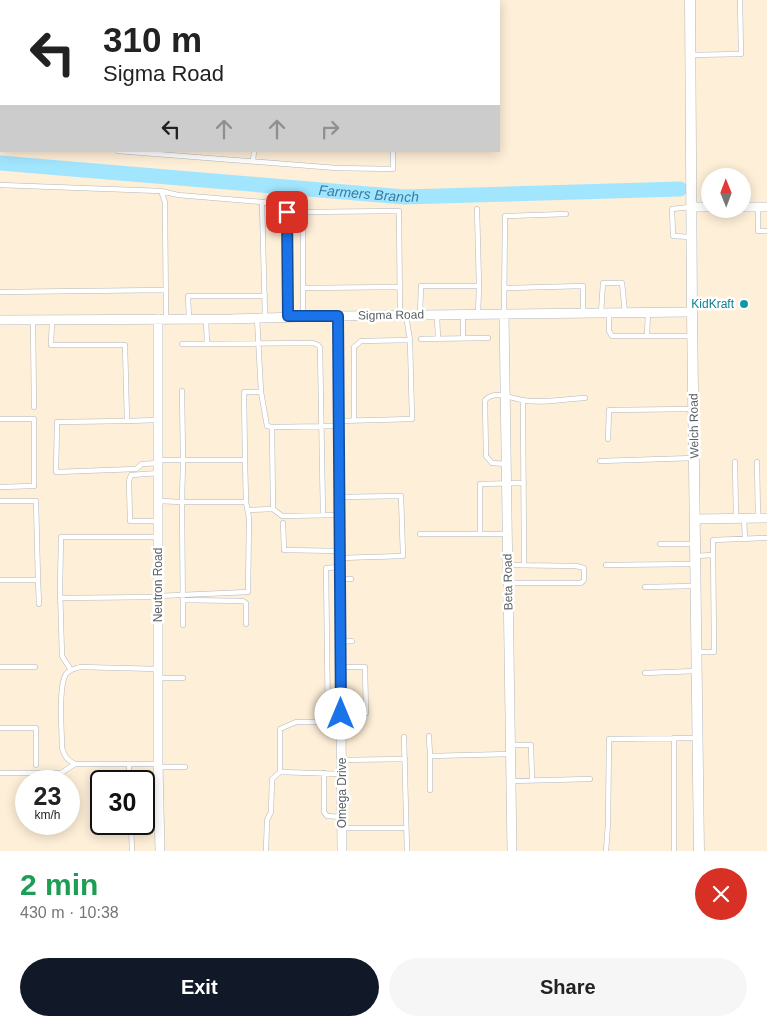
<!DOCTYPE html>
<meta charset="utf-8">
<style>
body{margin:0;font-family:Helvetica,sans-serif;background:#f6f6f6;color:#222;height:100vh;display:flex;flex-direction:column;font-size:19px;white-space:nowrap}
*{box-sizing:border-box;margin:0}
p{font-size:16px;color:#767676}
.icon{flex:none;width:28px;height:28px;fill:none;stroke:currentColor;stroke-width:2;stroke-linecap:round;stroke-linejoin:round}
.map{position:relative;height:851px;overflow:hidden}
.drawer{display:flex;flex-direction:column;background:#fff;flex:1}
.drawer>*{flex:none}
.hud{position:absolute;left:0px;top:0px;width:500px;height:152px;box-shadow:0 2px 12px #0003;background:#fff;color:#222;overflow:hidden}
.needle{width:32px;rotate:359deg}
.buttons{position:absolute;left:701px;top:168px;display:grid;gap:10px}
.buttons a{display:grid;place-items:center;width:50px;height:50px;border-radius:50%;background:#fff;box-shadow:0 2px 12px #0003;font-size:25px}
.speed{position:absolute;left:15px;top:770px;display:flex;gap:10px;font-size:25px;font-weight:700;text-align:center}
.speed>*{display:grid;place-content:center;width:65px;height:65px;border-radius:50%;background:#fff;box-shadow:0 2px 12px #0003;line-height:1}
.speed small{font-size:12px;font-weight:400}
.speed .limit{border:2px solid #111;border-radius:8px;background:#fff;color:#111}
.pin{position:absolute;display:grid;place-items:center;width:42px;height:42px;color:#fff;margin:-21px;border-radius:10px;box-shadow:0 2px 8px #0006}
.me{position:absolute;width:55px;margin:-28px;rotate:0deg;stroke-linejoin:round;filter:drop-shadow(0 0 4px #0008)}
.turn{display:flex;align-items:center;gap:18px;height:105px;padding:0 20px;font-size:22px}
.turn .icon{width:65px;height:65px;stroke-width:2.5}
.turn b{display:block;font-size:35px;line-height:42px}
.lanes{display:flex;align-items:center;height:48px;padding:0 20px;background:#0003;justify-content:center;gap:25px;direction:ltr}
.lanes .off{opacity:.35}
.round{display:grid;place-items:center;flex:none;width:52px;height:52px;border-radius:26px;background:#f6f6f6}
.summary{display:flex;align-items:center;justify-content:space-between;height:85px;padding:0 20px}
h1{font-size:30px;font-weight:600;line-height:38px;color:#1e9e55}
.cta{display:flex;gap:10px;margin-top:auto;padding:10px 20px}
.cta a{flex:1;height:58px;border-radius:30px;background:#111827;color:#fff;font-size:20px;font-weight:600;line-height:58px;text-align:center}
.cta a+a{background:#f6f6f6;color:#222}
.map>svg:first-child{display:block}
</style>
<div class="map">
<svg width="767" height="851" viewBox="0 0 767 851">
<rect width="100%" height="100%" fill="#eeeae3"/>
<!-- commercial -->
<path fill="#feefd8" fill-rule="evenodd" d="M0,0h767v851h-767zM1,1h498v150h-498zM710,176h32v33h-32zM26,781h43v43h-43zM101,781h43v43h-43z"/>
<!-- water -->
<path fill="#a2e5ff" d="M0,161l48,5h-48z"/>
<g fill="none" stroke-linecap="round" stroke-linejoin="round">
<!-- river -->
<path stroke="#a2e5ff" stroke-width="15" id="s1" d="M0,163l404,34 276,-8"/>
<!-- service casing -->
<g stroke="#b4b7ba" stroke-width="5.5">
<path id="service" d="M37,0v1
M62,0v1
M119,0v1
M174,0v1
M199,0v1
M256,0v1
M312,0v1
M337,0v1
M392,0v1
M691,55l50,-1 -1,-54
M0,81h1
M0,142h1
M118,151l218,17 57,1v-18
M253,161l1,-10
M0,185l161,6 4,11 1,117
M161,191l17,4 84,7 3,115
M262,202l15,2 10,8 1,104
M690,207l-18,2 1,27 17,1
M758,207v24h9
M477,209l2,77
M303,288l96,-1
M505,288l78,-2v27
M0,292l165,-2
M601,313l2,-30h19l3,30
M609,313v18l3,5h79
M463,314v24
M504,314l1,-98 61,-2
M420,315l1,-29h58l-1,28
M437,315l1,24
M303,316v-104l96,-1 1,104
M189,319l-1,-23h77
M206,319l1,25
M52,320l-1,25h74l2,76 30,-1
M33,321l1,86
M647,336l1,-24
M421,339l67,-1
M182,344l131,-1 5,2 2,3 3,167
M182,391l1,69h62l-1,-68h17l-4,-74
M261,392l6,34 5,1 67,-1
M523,401l1,164
M0,419h34v67l-34,1
M127,421l-70,1 -1,50 80,-3 6,-5 17,-1
M339,421l73,-2 -2,-79 -4,-24
M354,421v-74l7,-6 49,-1
M272,427l1,82 9,7 57,-1
M608,439l1,-29 84,-1
M159,460h24l-1,42h64l-1,-42
M600,461l94,-3
M735,462l1,56
M757,462l1,56
M506,464l-14,-1 -6,-7 -1,-56c10,-10 25,-2 37,0 19,4 43,-1 63,-2
M339,497l62,-1 2,60 -63,2
M0,501h36l2,79
M158,501l24,1 1,123
M248,510l25,-1
M744,518l1,21
M158,521h-28l-1,-40 2,-6 28,-2
M283,523l1,27 56,1
M420,534h60
M507,534h-27v-50l44,-1
M660,544h34
M695,556l18,-1
M508,565l68,1 8,2v12l-3,3h-73
M606,565l88,-1
M340,579h11
M0,580h38l1,24
M645,587l50,-1
M158,596l90,-4 1,-74 -3,-16
M60,598l98,-1
M183,600l60,1 3,2v21
M341,642l11,-1
M697,652h17l-1,-112 54,-2
M0,667h35
M341,667h24l1,46 -25,1
M71,670l-9,-14 -2,-67 1,-52h97
M645,673l51,-2
M158,678h25
M328,722l-2,-154 14,-1
M0,728h36v37
M429,736l1,20
M404,737l3,114
M674,738v113
M510,745h21l1,35
M342,760l63,-1
M129,764v17
M158,764h-83c-8,-4 -10,-7 -13,-16 0,-16 -4,-62 4,-74 4,-5 8,-5 14,-7l78,2
M159,767h26
M0,773h61l14,-9
M324,773v39l3,4 15,1
M341,774l-61,-2v-43l16,-7h45
M511,781l79,-2
M430,790v-34l80,-2
M131,824l1,27
M342,828h64
M266,851l1,-31 4,-8 1,-33 8,-7
M606,851l2,-27 1,-85 87,-1"/>
</g>
<!-- minor casing -->
<g stroke="#b4b7ba" stroke-width="10">
<path id="minor" d="M691,207h19
M742,207h25
M504,314l8,537
M338,316l4,535
M158,319v445l2,87
M0,320l231,-1 107,-3 354,-4
M695,519l72,-1"/>
</g>
<!-- tertiary casing -->
<g stroke="#b4b7ba" stroke-width="11">
<path id="tertiary" d="M690,0l2,312 7,539"/>
</g>
<!-- service -->
<use href="#service" stroke="#fff" stroke-width="4.5"/>
<!-- minor -->
<use href="#minor" stroke="#fff" stroke-width="9"/>
<!-- tertiary -->
<use href="#tertiary" stroke="#fff" stroke-width="10"/>
</g>
<g fill="none" stroke-linecap="round" stroke-linejoin="round">
<!-- route casing -->
<g stroke="#114b97" stroke-width="12">
<path id="route" d="M287,212l1,104h50l3,398"/>
</g>
<!-- route -->
<use href="#route" stroke="#1a73e8" stroke-width="9"/>
</g>
<!-- markers -->
<circle fill="#0f9aa8" stroke="#fff" stroke-width="2" cx="744" cy="304" r="5"/>
<g text-anchor="middle" dominant-baseline="central" stroke-width="5" stroke-linejoin="round" paint-order="stroke">
<!-- culture labels -->
<g font-size="12" fill="#0d838f" stroke="#fff" text-anchor="end">
<text x="734" y="304">KidKraft</text>
</g>
<!-- street labels -->
<g font-size="12" fill="#5b6064" stroke="#fff">
<text transform="translate(391 315) rotate(-1)">Sigma Road</text>
<text transform="translate(694 426) rotate(-91)">Welch Road</text>
<text transform="translate(508 582) rotate(-91)">Beta Road</text>
<text transform="translate(158 585) rotate(-90)">Neutron Road</text>
<text transform="translate(342 793) rotate(-90)">Omega Drive</text>
</g>
<!-- water labels -->
<g font-size="14" font-style="italic" fill="#397ba0" stroke="#fff">
<text stroke="none"><textPath href="#s1" startOffset="370">Farmers Branch</textPath></text>
</g>
</g>
</svg>
<div class="buttons">
<a><svg class="needle" viewBox="-14 -14 28 28"><path d="M0-13l5 13h-10z" fill="#e53935"/><path d="M0 13l5-13h-10z" fill="#767676"/></svg></a>
</div>
<div class="speed"><div>23<small>km/h</small></div><div class="limit">30</div></div>
<div class="pin" style="left:287px;top:212px;background:#d93025"><svg class="icon" aria-label="arrive" viewBox="0 0 24 24"><path d="M6 21V4h12l-3 4 3 4H6"/></svg></div>
<svg class="me" style="left:341px;top:714px" viewBox="-20 -20 40 40"><circle r="19" fill="#fff"/><path d="M0-13L10 11 0 6-10 11z" fill="#1a73e8"/></svg>
<div class="hud">
<div class="turn"><svg class="icon" aria-label="left" viewBox="0 0 24 24"><path d="M17 20v-9H6M10 6l-5 5 5 5"/></svg><div><b>310 m</b>Sigma Road</div></div>
<div class="lanes"><svg class="icon" aria-label="left" viewBox="0 0 24 24"><path d="M17 20v-9H6M10 6l-5 5 5 5"/></svg><svg class="icon off" aria-label="ahead" viewBox="0 0 24 24"><path d="M12 20V5M6 11l6-6 6 6"/></svg><svg class="icon off" aria-label="ahead" viewBox="0 0 24 24"><path d="M12 20V5M6 11l6-6 6 6"/></svg><svg class="icon off" aria-label="right" viewBox="0 0 24 24"><path d="M7 20v-9h11M14 6l5 5-5 5"/></svg></div>
</div>
</div>
<section class="drawer">
<div class="summary"><div><h1>2 min</h1><p>430 m · 10:38</p></div><a class="round" style="background:#d93025;color:#fff"><svg class="icon" aria-label="close" viewBox="0 0 24 24"><path d="M6 6l12 12M18 6L6 18"/></svg></a></div>
<div class="cta"><a>Exit</a><a>Share</a></div>
</section>
